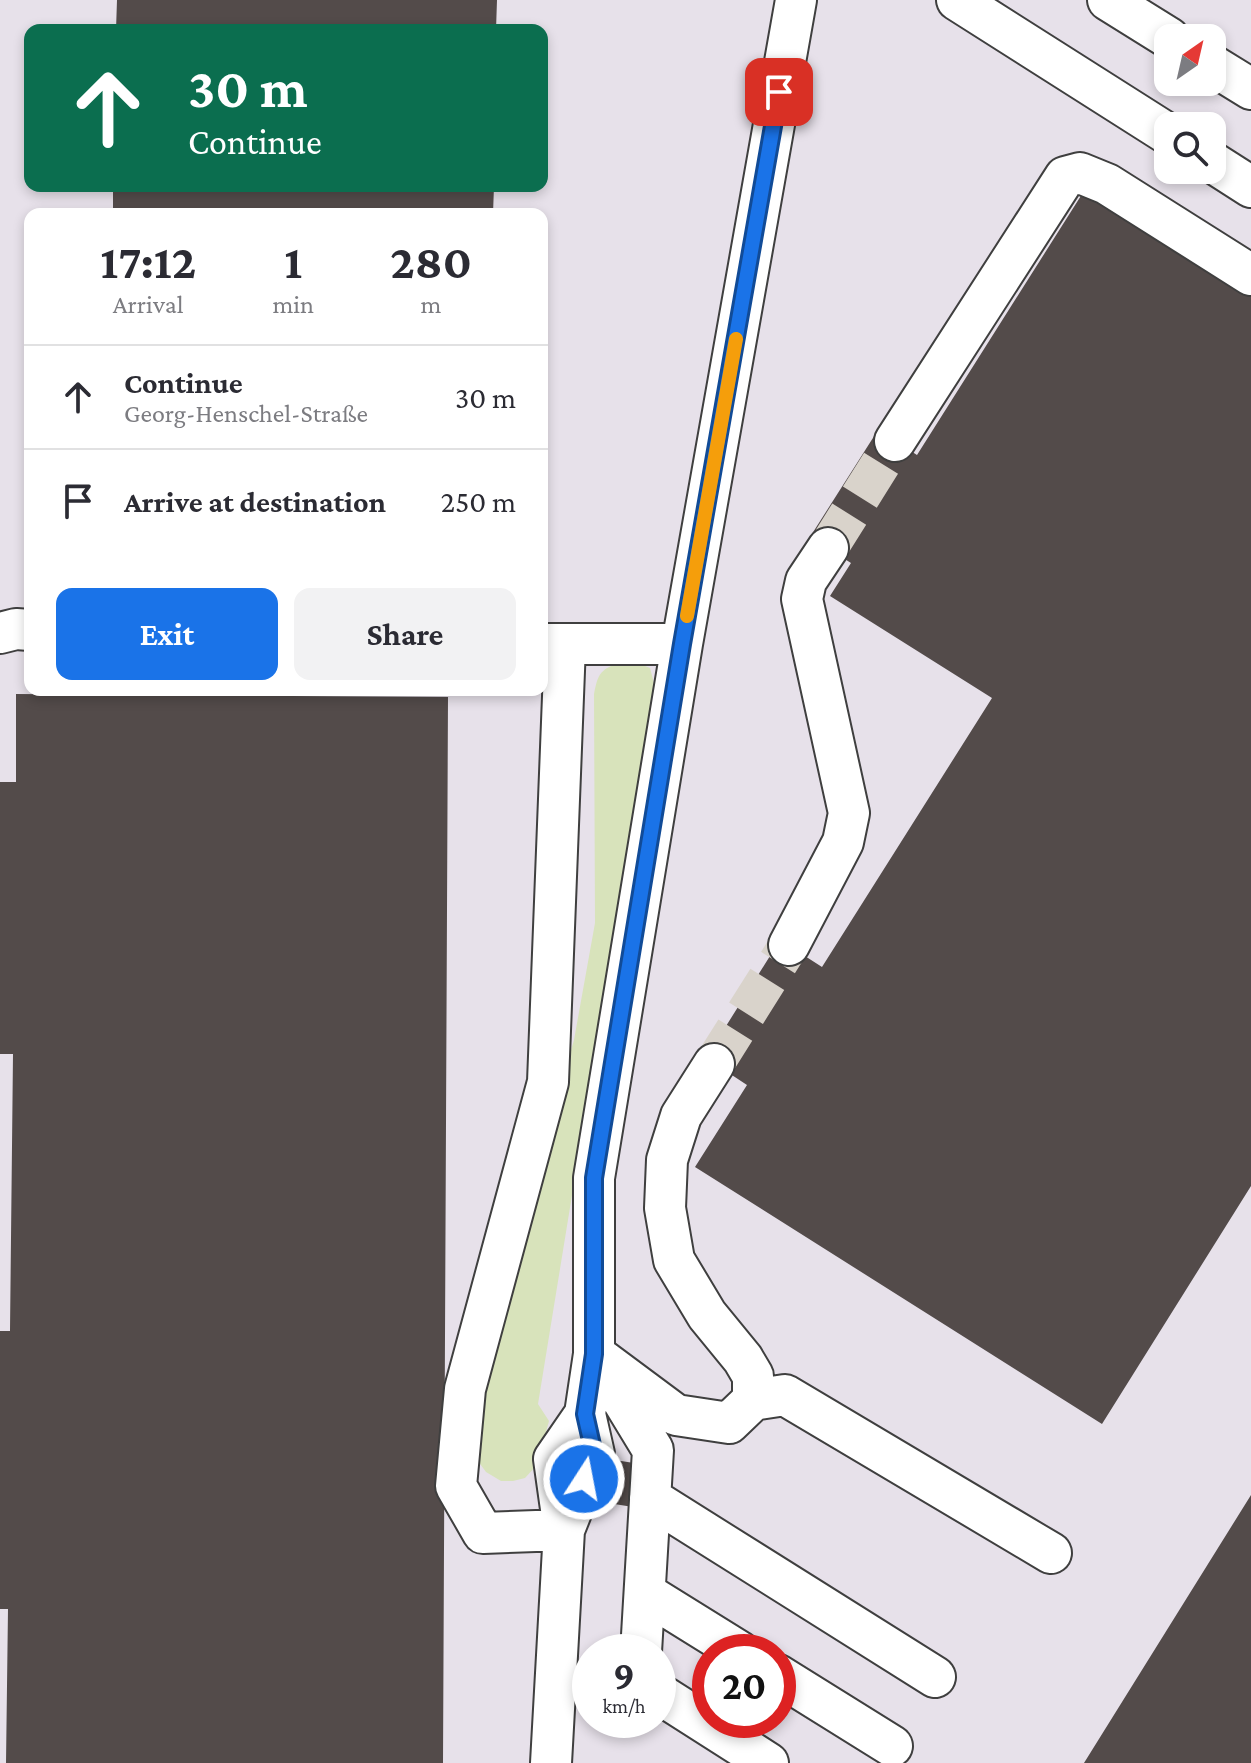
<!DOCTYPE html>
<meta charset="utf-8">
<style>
body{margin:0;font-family:"Crimson Pro",serif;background:#f2f2f3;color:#2b2b33;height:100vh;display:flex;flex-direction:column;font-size:30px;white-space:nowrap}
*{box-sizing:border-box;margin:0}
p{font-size:26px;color:#7c7c81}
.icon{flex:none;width:44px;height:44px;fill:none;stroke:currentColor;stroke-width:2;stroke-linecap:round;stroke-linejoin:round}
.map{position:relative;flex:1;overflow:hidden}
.drawer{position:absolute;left:24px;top:208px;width:524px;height:488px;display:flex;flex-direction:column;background:#fff;border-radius:16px;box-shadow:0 4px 12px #0003}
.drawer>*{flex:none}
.hud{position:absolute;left:24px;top:24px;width:524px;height:168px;border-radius:16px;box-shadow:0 4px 12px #0003;background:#0b6e4f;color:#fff;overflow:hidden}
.needle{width:52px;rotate:34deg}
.buttons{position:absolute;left:1154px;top:24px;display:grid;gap:16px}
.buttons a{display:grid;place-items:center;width:72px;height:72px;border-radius:16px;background:#fff;box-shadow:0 4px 12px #0003;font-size:40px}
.speed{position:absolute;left:572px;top:1634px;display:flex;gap:16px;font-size:40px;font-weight:700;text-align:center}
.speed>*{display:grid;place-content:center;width:104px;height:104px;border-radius:50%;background:#fff;box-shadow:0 4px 12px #0003;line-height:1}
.speed small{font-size:20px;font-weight:400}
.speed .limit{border:12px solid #d22;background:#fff;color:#111}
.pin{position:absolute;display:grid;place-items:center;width:68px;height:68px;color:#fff;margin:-34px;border-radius:16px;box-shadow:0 4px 12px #0006}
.me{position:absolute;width:88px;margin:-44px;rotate:11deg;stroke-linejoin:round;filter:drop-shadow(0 0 6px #0008)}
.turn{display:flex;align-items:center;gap:28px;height:168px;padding:0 32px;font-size:36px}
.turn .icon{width:104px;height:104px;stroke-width:2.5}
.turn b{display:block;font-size:56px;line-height:68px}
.eta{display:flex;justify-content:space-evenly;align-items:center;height:136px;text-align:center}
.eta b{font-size:48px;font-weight:700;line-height:56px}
.primary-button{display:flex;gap:16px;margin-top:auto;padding:16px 32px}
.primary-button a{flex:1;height:92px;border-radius:16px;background:#1a73e8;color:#fff;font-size:32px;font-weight:700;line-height:92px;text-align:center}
.primary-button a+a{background:#f2f2f3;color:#2b2b33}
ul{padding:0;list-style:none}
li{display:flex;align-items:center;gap:24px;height:104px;padding:0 32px;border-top:2px solid #e1e1e2}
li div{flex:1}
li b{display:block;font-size:30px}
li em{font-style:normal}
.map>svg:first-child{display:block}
</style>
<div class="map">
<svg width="1251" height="1763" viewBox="0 0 1251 1763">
<rect width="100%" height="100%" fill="#fdf6ed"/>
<!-- industrial -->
<path fill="#e7e1ea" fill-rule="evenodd" d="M0,0h1251v1763h-1251zM30,30h512v156h-512zM1168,38h44v44h-44zM1168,126h44v44h-44zM30,214h512v476h-512zM590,1652h68v68h-68zM710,1652h68v68h-68z"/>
<!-- green -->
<path fill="#d8e3bb" d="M611,666h34l5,2 4,15 -1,15 -115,706 11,17 -12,44 -12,13 -12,3h-12l-15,-9 -11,-15v-84l99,-333 21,-117 -1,-229c3,-14 4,-22 17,-28z"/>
<!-- building -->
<path fill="#534b4a" d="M117,0h380l-1,30h-380z
M113,186h381l-1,28h-380z
M1084,191l167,105v890l-149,238 -407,-257 52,-82 -41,-27 74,-118 42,27 170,-269 -162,-102 21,-33 -41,-26 68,-107 39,25z
M16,694l432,3 -5,1066h-437l2,-154h-8v-278h10l3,-277h-13v-272h16z
M615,1460l25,4 -7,43 -25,-4z
M1251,1495v268h-167z"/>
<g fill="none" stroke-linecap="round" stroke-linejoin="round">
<!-- minor-tunnel -->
<path stroke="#d9d3cb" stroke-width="40" stroke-dasharray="40 20" stroke-linecap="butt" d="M828,548l67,-107
M714,1064l75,-119"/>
<!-- minor casing -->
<g stroke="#3f3f3f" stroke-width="44">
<path id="minor" d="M957,0l211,134
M1108,0l61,38
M1212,65l39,24
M1212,162l39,25
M895,441l170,-264 15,-4 27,11 144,91
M0,633l16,-4 14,1
M542,644h140
M789,945l54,-103 6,-29 -47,-214 4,-18 22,-33
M594,1354l82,61 53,8 24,-23v-24l-10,-17 -36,-44 -33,-55 -9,-52 2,-48 14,-44 33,-52
M605,1371l48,79 -12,202
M753,1400l32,-5 266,158
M650,1498l285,179
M564,1530l30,-76 -9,-40 9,-60v-176l88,-534 114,-644
M564,1530l-81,3 -27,-47 9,-97 83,-307 17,-437
M645,1593l95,59
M778,1675l114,71
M658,1693l110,70
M551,1763l13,-233 -10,-71 31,-45"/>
</g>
<!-- minor -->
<use href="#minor" stroke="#fff" stroke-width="40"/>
</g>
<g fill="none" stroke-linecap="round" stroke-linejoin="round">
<!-- route casing -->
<g stroke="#114b97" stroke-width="20">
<path id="route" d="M584,1479l10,-25 -9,-40 9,-60v-176l88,-534 97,-552"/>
</g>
<!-- route -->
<use href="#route" stroke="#1a73e8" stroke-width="14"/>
<!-- slow -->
<path stroke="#f59e0b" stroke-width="14" d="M687,616l49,-277"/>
</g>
</svg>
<div class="buttons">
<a><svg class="needle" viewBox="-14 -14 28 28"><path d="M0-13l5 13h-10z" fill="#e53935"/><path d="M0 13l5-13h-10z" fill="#7c7c81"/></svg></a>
<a><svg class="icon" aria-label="search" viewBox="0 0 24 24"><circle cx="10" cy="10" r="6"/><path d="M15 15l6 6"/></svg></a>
</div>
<div class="speed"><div>9<small>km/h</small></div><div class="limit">20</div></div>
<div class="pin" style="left:779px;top:92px;background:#d93025"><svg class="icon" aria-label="arrive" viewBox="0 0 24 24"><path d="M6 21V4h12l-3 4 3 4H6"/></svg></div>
<svg class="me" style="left:584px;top:1479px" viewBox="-20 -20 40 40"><circle r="17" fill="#1a73e8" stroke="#fff" stroke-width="3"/><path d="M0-11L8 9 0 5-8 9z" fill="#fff"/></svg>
<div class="hud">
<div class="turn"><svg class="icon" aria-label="ahead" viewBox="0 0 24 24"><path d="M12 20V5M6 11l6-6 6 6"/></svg><div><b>30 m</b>Continue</div></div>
</div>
<section class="drawer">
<div class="eta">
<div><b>17:12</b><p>Arrival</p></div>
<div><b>1</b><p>min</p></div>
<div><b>280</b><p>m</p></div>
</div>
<ul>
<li><svg class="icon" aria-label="ahead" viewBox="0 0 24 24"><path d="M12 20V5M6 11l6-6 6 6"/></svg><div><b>Continue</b><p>Georg-Henschel-Straße</p></div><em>30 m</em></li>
<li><svg class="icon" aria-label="arrive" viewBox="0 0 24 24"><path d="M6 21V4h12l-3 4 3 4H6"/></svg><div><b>Arrive at destination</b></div><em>250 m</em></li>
</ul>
<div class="primary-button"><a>Exit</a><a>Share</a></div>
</section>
</div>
